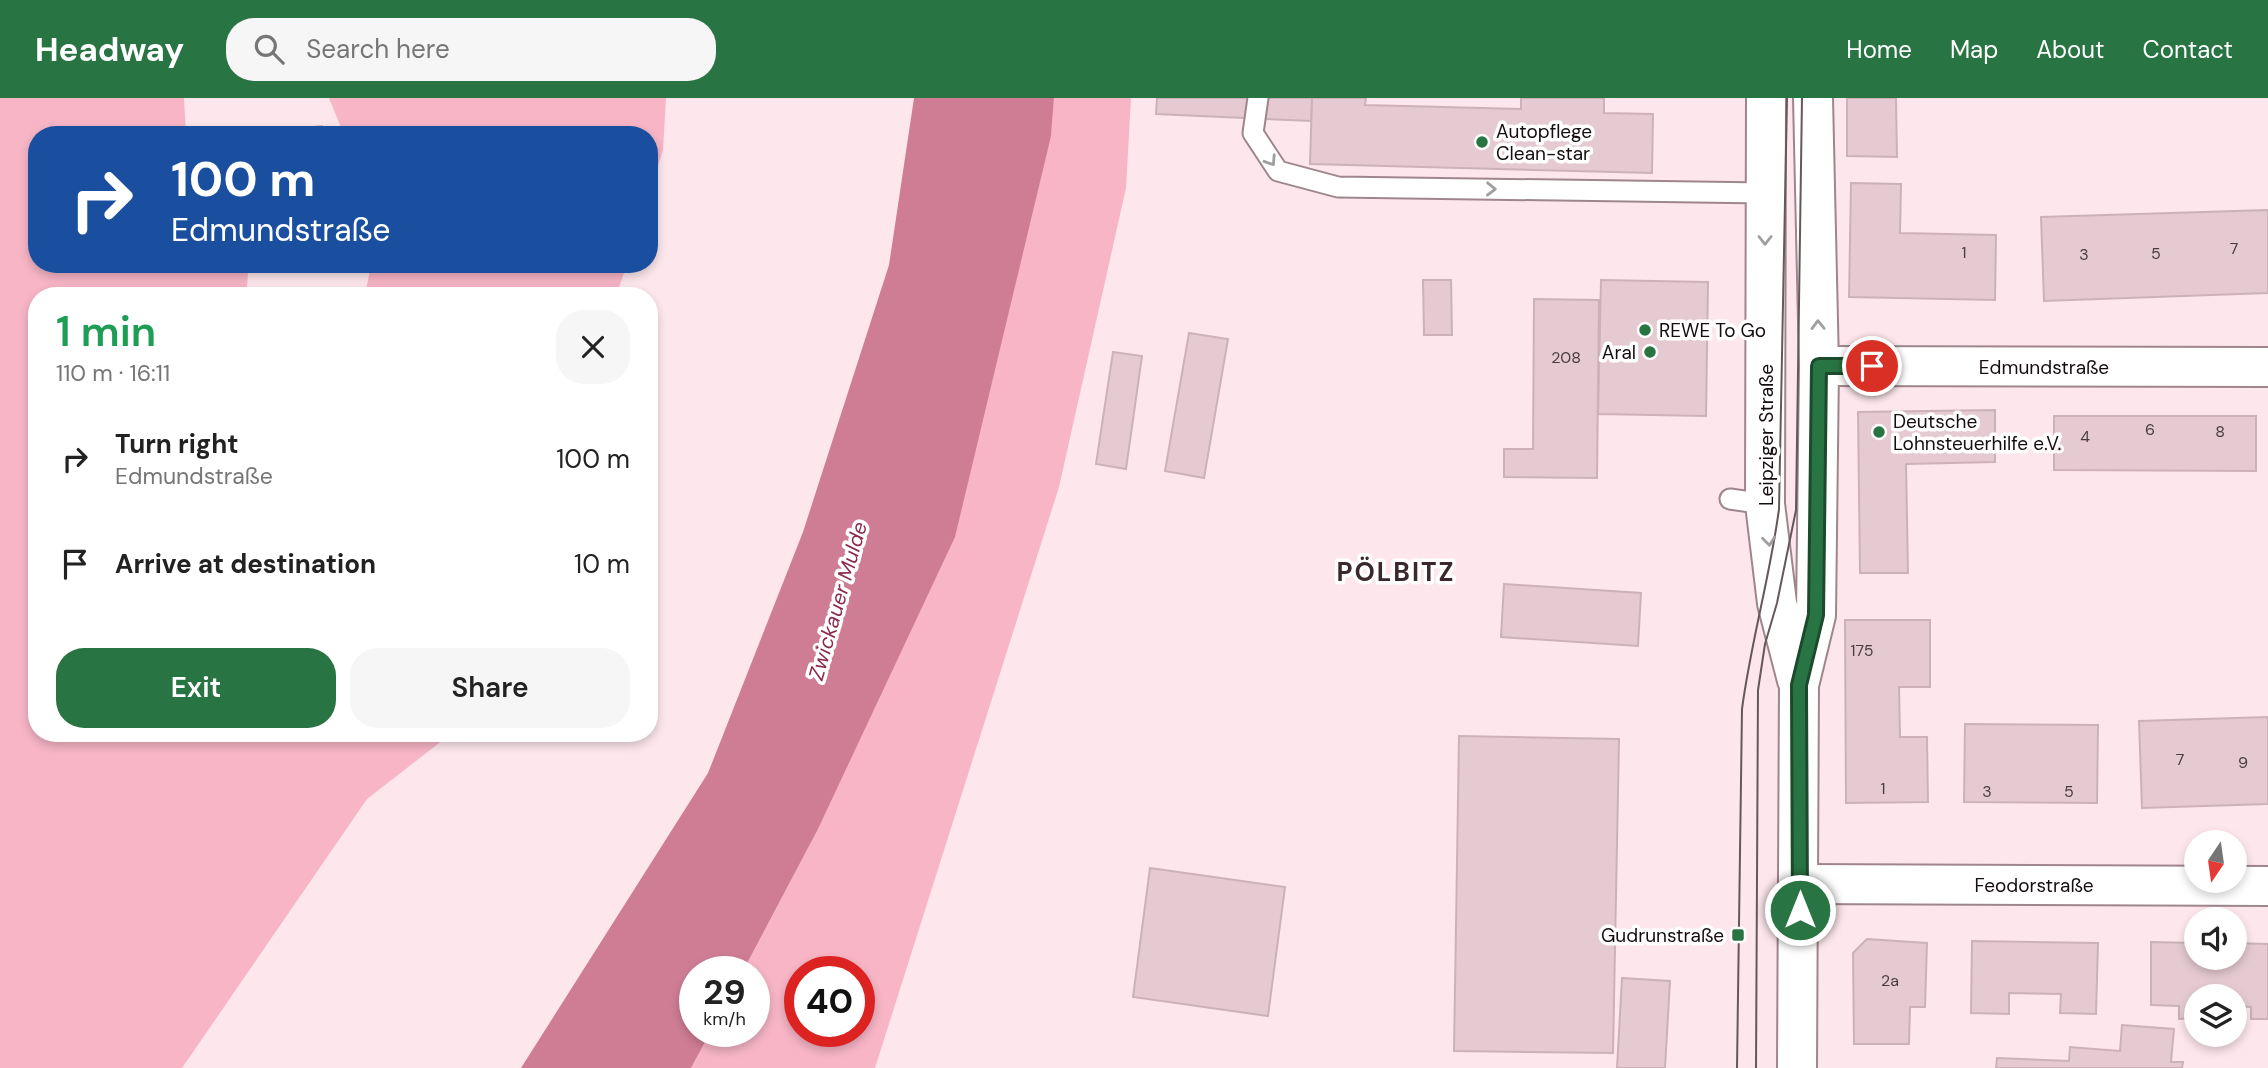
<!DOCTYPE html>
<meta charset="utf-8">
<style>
body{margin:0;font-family:"DM Sans",sans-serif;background:#f6f6f6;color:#222;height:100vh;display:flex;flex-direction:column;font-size:26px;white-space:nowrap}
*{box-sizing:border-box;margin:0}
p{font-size:23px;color:#767676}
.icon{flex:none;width:38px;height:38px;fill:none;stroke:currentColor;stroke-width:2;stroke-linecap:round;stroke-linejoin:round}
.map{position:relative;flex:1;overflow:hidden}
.drawer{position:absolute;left:28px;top:189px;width:630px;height:455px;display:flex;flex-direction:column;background:#fff;border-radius:28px;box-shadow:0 4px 10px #0003}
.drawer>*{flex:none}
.banner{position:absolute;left:28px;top:28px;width:630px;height:147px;border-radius:28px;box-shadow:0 4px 10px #0003;background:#1a4fa0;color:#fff;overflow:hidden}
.needle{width:46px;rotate:193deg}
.controls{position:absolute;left:2184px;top:732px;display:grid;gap:14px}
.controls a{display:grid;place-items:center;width:63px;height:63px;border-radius:50%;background:#fff;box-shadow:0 4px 10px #0003;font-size:35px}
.speed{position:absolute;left:679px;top:858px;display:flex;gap:14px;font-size:35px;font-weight:700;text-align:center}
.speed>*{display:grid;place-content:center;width:91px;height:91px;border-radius:50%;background:#fff;box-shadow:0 4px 10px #0003;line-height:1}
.speed small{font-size:18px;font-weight:400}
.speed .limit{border:10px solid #d22;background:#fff;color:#111}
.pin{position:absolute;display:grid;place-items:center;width:60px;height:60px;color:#fff;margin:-30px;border:4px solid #fff;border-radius:50%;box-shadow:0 2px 7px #0007}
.me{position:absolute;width:77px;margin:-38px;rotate:0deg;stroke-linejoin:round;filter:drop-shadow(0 0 5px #0008)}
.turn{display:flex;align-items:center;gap:24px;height:147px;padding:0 28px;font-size:32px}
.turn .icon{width:91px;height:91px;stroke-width:2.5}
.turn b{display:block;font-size:49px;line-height:60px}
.round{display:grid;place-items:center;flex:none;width:74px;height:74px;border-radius:28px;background:#f6f6f6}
.summary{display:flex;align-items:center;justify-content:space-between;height:119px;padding:0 28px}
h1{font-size:42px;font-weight:600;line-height:52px;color:#1e9e55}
.primary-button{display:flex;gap:14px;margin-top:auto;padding:14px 28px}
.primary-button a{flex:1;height:80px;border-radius:28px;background:#297443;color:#fff;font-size:28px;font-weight:600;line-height:80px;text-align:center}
.primary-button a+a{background:#f6f6f6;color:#222}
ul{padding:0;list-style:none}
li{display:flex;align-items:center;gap:21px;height:105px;padding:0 28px}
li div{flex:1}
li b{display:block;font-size:26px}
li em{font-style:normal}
header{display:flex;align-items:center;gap:42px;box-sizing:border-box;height:98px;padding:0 35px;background:#297443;color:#fff}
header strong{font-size:33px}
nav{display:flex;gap:38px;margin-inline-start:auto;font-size:24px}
.search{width:490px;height:63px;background:#f6f6f6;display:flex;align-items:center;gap:18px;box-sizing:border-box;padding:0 24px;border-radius:28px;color:#767676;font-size:26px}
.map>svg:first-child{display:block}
</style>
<header>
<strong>Headway</strong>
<div class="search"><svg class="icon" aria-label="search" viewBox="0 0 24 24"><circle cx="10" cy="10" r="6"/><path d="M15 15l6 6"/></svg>Search here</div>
<nav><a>Home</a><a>Map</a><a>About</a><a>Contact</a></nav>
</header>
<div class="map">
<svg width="2268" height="970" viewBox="0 0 2268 970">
<rect width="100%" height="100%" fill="#fde7ec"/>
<!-- green -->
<path fill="#f7b5c6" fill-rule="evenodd" d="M0,0h184l2,37h-149v129h206l5,10 -2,22h-209v437h415l-85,66 -185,269h-182z
M329,0h337l-3,52 -14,44v-59h-305z
M1054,0h77l-5,90 -67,299 -184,581h-184l20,-37h43v-60h-11l74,-140 234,-695zM800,873h59v60h-59z
M371,166h256l-11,32h-251z"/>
<!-- water -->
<path fill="#cf7d95" d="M914,0h140l-3,38 -96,401 -138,294 -74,140h-48v60h16l-20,37h-170l187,-295 95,-241 86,-267z"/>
<!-- building -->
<path fill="#e5cbd1" stroke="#ccb2b8" stroke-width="2" d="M1157,0h155l-1,23 -155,-7z
M1312,0h54l-1,7 156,4v-11h83v15l49,1 -1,59 -342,-9z
M1847,0h49l1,59 -50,-1z
M322,28l1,9h-62v-3z
M1851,85l50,1 -1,49 96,2 -1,65 -146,-3z
M2268,112v83l-224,8 -3,-84z
M1423,182h28l1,55h-28z
M1601,182l107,2 -2,134 -108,-2z
M1534,201l65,1 -2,178 -93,-1v-28h29z
M1189,235l39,6 -24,139 -39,-7z
M1113,254l29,4 -16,113 -30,-5z
M1995,312v52l-89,2 2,109h-48l-2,-161z
M2054,318h202v55l-202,-1z
M1504,486l137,9 -3,53 -137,-9z
M1845,522h85v67h-31l1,50h27l1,65 -82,1z
M2268,619v87l-126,4 -3,-87z
M1965,626l133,1 -1,78 -133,-1z
M1459,638l160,3 -6,314 -159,-2z
M1150,770l135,19 -17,129 -135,-19z
M1867,841l60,4 -2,64h-15l-1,37h-55l-1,-91z
M1972,843l126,2 -2,71 -36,-1 1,-19 -52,-1v21l-38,-1z
M2151,844l45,1v14h39v-14l33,1v75h-17v-12l-16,-1v-10h-39v22l-17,1v-13l-28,-1z
M1622,880l48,3 -5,87h-48z
M2122,927l52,4 -3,33h12l-1,6h-186l1,-10 72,3 1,-14 50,4z"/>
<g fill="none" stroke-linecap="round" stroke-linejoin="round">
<!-- service casing -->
<g stroke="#9e868c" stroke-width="23">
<path id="service" d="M1258,0l-5,35 25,38 60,16 427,6
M1730,401l35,5"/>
</g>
<!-- minor casing -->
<g stroke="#9e868c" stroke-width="42">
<path id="minor" d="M1819,268l449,1
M1800,786l468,2"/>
</g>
<!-- tertiary casing -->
<g stroke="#9e868c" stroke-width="42">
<path id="tertiary" d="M1766,0l-1,406 12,99 20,77
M1797,970l2,-383 17,-70 3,-249 -6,-268"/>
</g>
<!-- service -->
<use href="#service" stroke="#fff" stroke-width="19"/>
<!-- minor -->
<use href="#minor" stroke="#fff" stroke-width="38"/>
<!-- tertiary -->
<use href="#tertiary" stroke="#fff" stroke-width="38"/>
<!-- tram -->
<path stroke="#65585b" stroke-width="2" d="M1737,970l5,-359c9,-68 28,-132 37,-200l8,-411
M1756,970l2,-378 7,-46 12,-41 19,-93 6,-412"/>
</g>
<!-- one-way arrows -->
<defs><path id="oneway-chevron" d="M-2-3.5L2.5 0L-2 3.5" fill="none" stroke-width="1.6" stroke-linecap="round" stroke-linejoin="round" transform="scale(1.75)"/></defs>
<g stroke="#a19e9f">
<use href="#oneway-chevron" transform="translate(1271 63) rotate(57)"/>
<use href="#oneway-chevron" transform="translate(1491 91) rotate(1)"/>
<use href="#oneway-chevron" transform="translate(1765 142) rotate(90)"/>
<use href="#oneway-chevron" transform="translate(1818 227) rotate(-91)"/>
<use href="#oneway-chevron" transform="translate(1769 443) rotate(84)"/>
</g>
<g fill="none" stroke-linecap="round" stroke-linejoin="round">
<!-- route casing -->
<g stroke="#1b4b2c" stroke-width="18">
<path id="route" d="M1800,812l-1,-225 17,-70 3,-249h53"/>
</g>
<!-- route -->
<use href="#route" stroke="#297443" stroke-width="12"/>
</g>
<!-- markers -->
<g fill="#297443" stroke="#fff" stroke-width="2.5">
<circle cx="1482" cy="44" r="7"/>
<circle cx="1645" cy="232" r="7"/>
<circle cx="1650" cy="254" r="7"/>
<circle cx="1879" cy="334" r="7"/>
<rect x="1731" y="830" width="14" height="14" rx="3.5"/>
</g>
<g text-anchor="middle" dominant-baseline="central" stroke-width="7" stroke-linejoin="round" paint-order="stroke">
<!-- number labels -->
<g font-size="16" fill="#493c40">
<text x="2234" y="150">7</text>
<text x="1964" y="154">1</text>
<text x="2156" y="155">5</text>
<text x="2084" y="156">3</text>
<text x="1566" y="259">208</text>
<text x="2150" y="331">6</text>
<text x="2220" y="333">8</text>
<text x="2085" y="338">4</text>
<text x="1862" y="552">175</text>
<text x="2180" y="661">7</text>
<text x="2243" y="664">9</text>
<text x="1883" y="690">1</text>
<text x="1987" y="693">3</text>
<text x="2069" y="693">5</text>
<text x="1890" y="882">2a</text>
</g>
<!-- poi labels -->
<g font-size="19" fill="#150d0f" stroke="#fff" text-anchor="start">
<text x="1496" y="33">Autopflege<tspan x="1496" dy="22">Clean-star</tspan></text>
<text x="1659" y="232">REWE To Go</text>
<text x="1636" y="254" text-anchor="end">Aral</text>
<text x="1893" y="323">Deutsche<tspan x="1893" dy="22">Lohnsteuerhilfe e.V.</tspan></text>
<text x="1724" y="837" text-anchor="end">Gudrunstraße</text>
</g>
<!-- street labels -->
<g font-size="19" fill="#150d0f" stroke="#fff">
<text x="2044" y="269">Edmundstraße</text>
<text transform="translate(1766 337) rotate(-90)">Leipziger Straße</text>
<text x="2034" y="787">Feodorstraße</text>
</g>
<!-- water labels -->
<g font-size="21" font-style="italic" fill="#8a294d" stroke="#fff">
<text transform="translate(838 503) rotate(-74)">Zwickauer Mulde</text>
</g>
<!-- district labels -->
<g font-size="26" font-weight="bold" letter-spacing="2" fill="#3b282d" stroke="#fff">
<text x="1396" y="474">PÖLBITZ</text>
</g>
</g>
</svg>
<div class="controls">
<a><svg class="needle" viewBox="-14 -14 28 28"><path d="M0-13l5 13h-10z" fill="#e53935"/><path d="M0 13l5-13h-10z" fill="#767676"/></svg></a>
<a><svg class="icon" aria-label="sound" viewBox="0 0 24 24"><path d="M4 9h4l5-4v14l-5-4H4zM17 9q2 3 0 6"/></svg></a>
<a><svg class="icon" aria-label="layers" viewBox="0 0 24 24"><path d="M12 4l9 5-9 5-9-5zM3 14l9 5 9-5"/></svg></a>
</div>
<div class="speed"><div>29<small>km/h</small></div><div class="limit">40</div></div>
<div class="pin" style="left:1872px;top:268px;background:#d93025"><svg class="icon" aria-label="arrive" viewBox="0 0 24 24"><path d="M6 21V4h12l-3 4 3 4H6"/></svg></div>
<svg class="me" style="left:1800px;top:812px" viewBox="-20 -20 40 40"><circle r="17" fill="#297443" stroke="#fff" stroke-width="3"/><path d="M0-11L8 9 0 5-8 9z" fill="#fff"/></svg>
<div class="banner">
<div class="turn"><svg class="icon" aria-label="right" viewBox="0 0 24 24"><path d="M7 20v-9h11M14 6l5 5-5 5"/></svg><div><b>100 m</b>Edmundstraße</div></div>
</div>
<section class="drawer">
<div class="summary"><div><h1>1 min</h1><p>110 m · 16:11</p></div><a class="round"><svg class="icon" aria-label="close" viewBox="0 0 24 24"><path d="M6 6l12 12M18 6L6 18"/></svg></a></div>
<ul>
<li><svg class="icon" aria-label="right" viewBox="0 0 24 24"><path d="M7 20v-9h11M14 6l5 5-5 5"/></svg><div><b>Turn right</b><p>Edmundstraße</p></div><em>100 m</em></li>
<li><svg class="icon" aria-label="arrive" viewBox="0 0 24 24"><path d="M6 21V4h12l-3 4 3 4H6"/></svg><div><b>Arrive at destination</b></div><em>10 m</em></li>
</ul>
<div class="primary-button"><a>Exit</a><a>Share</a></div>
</section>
</div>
